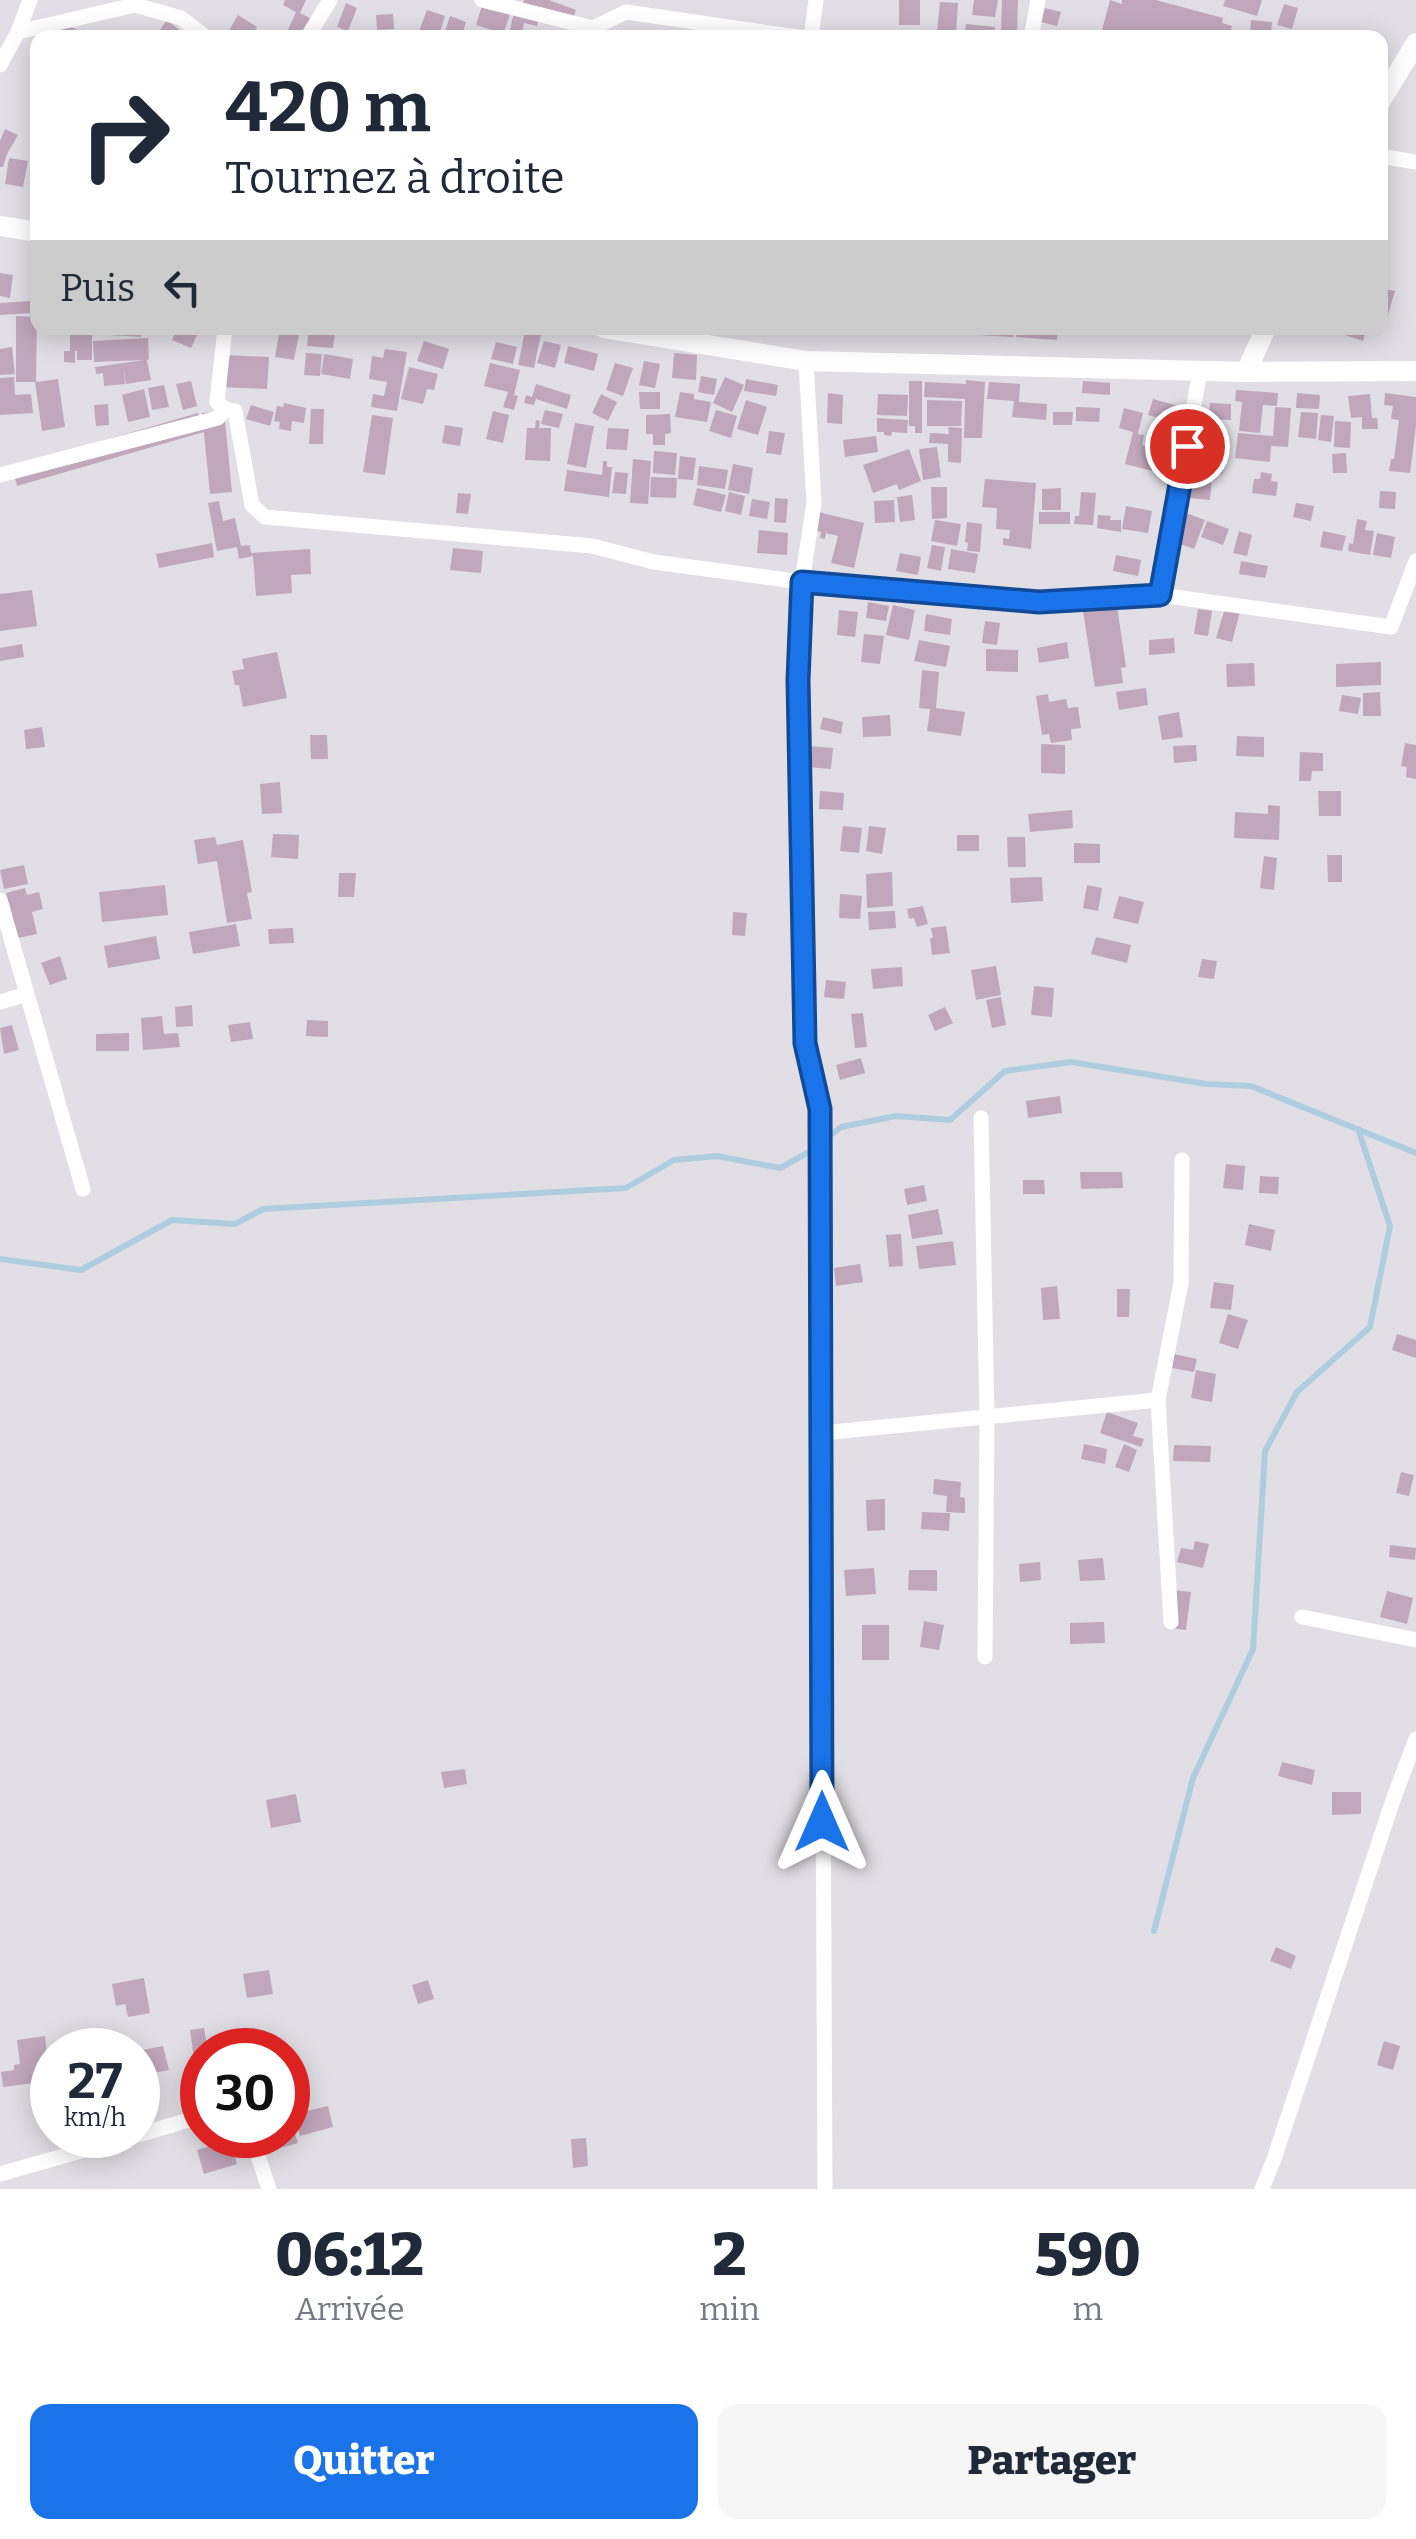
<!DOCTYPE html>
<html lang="fr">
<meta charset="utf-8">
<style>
body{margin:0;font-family:Bitter,serif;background:#f6f6f7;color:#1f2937;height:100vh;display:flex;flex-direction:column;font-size:38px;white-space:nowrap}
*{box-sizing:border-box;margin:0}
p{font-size:32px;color:#747a83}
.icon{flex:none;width:55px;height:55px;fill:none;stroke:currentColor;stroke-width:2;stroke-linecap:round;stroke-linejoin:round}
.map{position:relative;height:2189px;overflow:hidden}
.panel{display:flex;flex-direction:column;background:#fff;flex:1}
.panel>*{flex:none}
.hud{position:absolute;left:30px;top:30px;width:1358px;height:305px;border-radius:20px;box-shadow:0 5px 25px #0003;background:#fff;color:#1f2937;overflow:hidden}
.speed{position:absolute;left:30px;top:2028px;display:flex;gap:20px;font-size:50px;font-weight:700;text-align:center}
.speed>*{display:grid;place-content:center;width:130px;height:130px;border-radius:50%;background:#fff;box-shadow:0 5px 25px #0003;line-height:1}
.speed small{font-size:25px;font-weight:400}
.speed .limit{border:15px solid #d22;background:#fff;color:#111}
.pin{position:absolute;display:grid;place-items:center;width:85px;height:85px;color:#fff;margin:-42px;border:5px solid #fff;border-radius:50%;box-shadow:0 2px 10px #0007}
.me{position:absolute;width:110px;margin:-55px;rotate:0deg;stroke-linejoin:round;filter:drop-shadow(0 0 8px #0008)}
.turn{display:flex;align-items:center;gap:35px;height:210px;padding:0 30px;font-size:45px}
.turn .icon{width:130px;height:130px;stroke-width:2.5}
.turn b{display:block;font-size:70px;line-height:85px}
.then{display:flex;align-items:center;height:95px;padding:0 30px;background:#0003;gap:20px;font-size:38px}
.eta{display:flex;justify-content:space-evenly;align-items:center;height:170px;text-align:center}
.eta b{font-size:60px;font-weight:800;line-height:70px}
.cta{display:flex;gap:20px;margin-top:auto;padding:20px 30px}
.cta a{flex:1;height:115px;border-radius:20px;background:#1a73e8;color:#fff;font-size:40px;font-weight:800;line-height:115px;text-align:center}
.cta a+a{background:#f6f6f7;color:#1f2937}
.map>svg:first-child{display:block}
</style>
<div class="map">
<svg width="1416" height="2189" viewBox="0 0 1416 2189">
<rect width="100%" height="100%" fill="#e1dfe5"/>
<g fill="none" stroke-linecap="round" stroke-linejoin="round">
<!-- stream -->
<path stroke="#aecedf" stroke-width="6" d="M0,1259l81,11 91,-50 63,4 28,-15 363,-21 48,-28 43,-4 63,12 31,-17 30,-24 55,-11 54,4 55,-49 66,-9 135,22 45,2 165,67
M1154,1931l39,-153 60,-129 12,-198 32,-59 73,-65 20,-101 -32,-97"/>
</g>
<!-- building -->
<path fill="#c1a7bc" d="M285,0h21l-6,13 14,7 -7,18h-12l-9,-4 10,-22 -13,-7z
M524,0h25l27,10 -4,13 -50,-18z
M899,0h21v25h-21z
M974,0h24l-3,17 -23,-2z
M1002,0h16l-1,31h-16z
M1110,0l12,4v-4h34l67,18 -1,5 10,3 -3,12h-117l1,-6 -11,-2z
M1225,0h37l-5,16 -34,-10z
M483,2l28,10 -8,22 -27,-9z
M940,2l18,1 -2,31 -19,-2z
M346,3l11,5 -9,23 -11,-4z
M1284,4l14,4 -6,21 -15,-4z
M1045,8l16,4 -4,14 -16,-4z
M427,10l18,6 -7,22 -21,-2z
M514,12l25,6 -2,8 -13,-3 -3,15h-13z
M393,14l1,15 -17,1 -1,-15z
M238,15l19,12 -6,11h-18l-6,-4z
M450,16l16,6 -5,16h-18z
M167,20l15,12 -4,6h-24z
M1251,20l21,2 -1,12 -21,-1z
M59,22l38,16h-44z
M966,24l29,3 -1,11 -30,-2z
M5,129l13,6 -11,19 -4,13h-3v-26z
M9,158l19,3 -5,26 -18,-3z
M0,273l13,2 -3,23 -10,-2z
M1385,289l10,2 -8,27 -7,-2z
M31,301l1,12 -32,2v-12z
M16,316l21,1 -1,65 22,-3 7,48 -23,4 -7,-49h-19z
M60,328h32v32h-15v-9h-2v12l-11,-1v-11h6v-17h-10z
M95,328h47l-1,9 -46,-3z
M177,328l20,7 -6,13 -19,-8z
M280,328h20l-6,32 -19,-3z
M309,328h38l-1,5 -11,-1 -2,16 -26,-2z
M878,328h43v6h-43z
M978,328h36l-1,9 -35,-2z
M1017,328h41l-1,12 -41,-3z
M1337,328h30l-4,13 -27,-9z
M525,331l16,3 -7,34 -16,-3z
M148,338l1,21 -2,1 4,20 -25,4 -2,-14 1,14 -21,2 -1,-13 -7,1 -1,-7 49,-7 -50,2 -1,-21z
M424,341l25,8 -6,20 -26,-8z
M544,341l17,4 -6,23 -18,-5z
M496,342l21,5 -4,17 -22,-5z
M568,346l30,8 -4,17 -30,-8z
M12,347l3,27 -15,1v-26z
M385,349l22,3 -10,59 -26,-4 2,-13 11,2 3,-14 -18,-3 3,-23 11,2z
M306,353l16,1 -2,22 -16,-1z
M674,353l23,2 -1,25 -24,-2z
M324,354l29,5 -3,20 -29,-5z
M224,355l45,2 -2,32 -48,-2z
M644,361l16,3 -5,24 -16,-3z
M490,363l30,7 -6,25 4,1 -4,14 -11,-3 5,-15 -24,-6z
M615,363l18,5 -10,28 -17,-6z
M409,367l29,7 -4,16 -7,-1 -4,15 -22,-5z
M701,376l16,3 -3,16 -16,-3z
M14,377l1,18 16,-1 2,19 -33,2v-37z
M725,377l19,8 -12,27 -19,-9z
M746,379l32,6 -2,11 -32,-5z
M966,380l19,2 -3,56h-18l1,-39 -41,-2 1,-15 41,2z
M191,381l6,25 -14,4 -7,-26z
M909,381h13v52h-7v-7h-6z
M1083,381l27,2v12l-28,-2z
M989,382l31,2 -1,18 28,2 -1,16 -34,-3 2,-16 -27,-2z
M536,384l35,11 -4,14 -31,-10 -2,6 -10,-2 2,-8 6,2z
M164,385l5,22 -17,3 -4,-22z
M144,389l6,28 -22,5 -6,-27z
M1236,390l42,3 -1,13 -14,-1 -3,28 -21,-2 3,-29 -7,-1z
M639,392h21v17h-20z
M680,392l14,2v5l17,3 -4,20 -32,-5z
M828,393l15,2 -1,29 -15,-1z
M1297,393l23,2 -1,14 -23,-1z
M1385,393l31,4v29l-6,47 -21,-2 2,-12h3l5,-39 -8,-1 2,-13 -9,-1z
M601,394l16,8 -9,19 -16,-8z
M878,394l30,1 -1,21 -30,-1z
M1370,394l2,24h5l1,11h-16v-12l-11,1 -3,-22z
M1153,399l25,7 -5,16 -25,-7z
M746,400l21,7 -9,28 -21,-6z
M927,400l35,1 -1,25h-34z
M284,403l22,5 -2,15 -12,-2 -1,10 -12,-2 1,-7 -6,-1 3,-15 6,1z
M1210,403l21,1v16l-22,-1z
M108,404l1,21 -13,1 -2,-21z
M251,405l23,7 -4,14 -24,-7z
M1076,407l24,1 -1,14 -23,-1z
M1275,407l16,1 -3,39 -17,-1 -1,16 -35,-4 3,-25 35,3z
M1124,408l19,5 -5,21 6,1 -2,10 15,5 -5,21 -27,-7 8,-32 -14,-4z
M311,409h13l-1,35h-14z
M545,410l18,4 -4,14 -18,-4z
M716,410l21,6 -6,22 -22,-7z
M224,411l8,81 -22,2 -8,-81z
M493,411l16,4 -6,28 -17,-4z
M1053,412h20l-1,13h-19z
M1301,412l17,1 -2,26 -18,-2z
M198,413l6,19 -187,54 -5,-19z
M670,414l1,19 -6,1v11h-12v-11h-7v-19z
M372,415l21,3 -8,57 -22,-3z
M1321,415l13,1 -3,26 -13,-2z
M877,418l31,2 -1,13 -15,-1 -1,4 -7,-1v-3h-7z
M536,420l4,1 -1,7h12l-1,33 -25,-1 2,-32h8z
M1335,421l16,1 -1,26 -16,-1z
M575,423l19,3 -8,42 -19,-4z
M445,425l18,3 -3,18 -18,-3z
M948,427l14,1 -1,35 -13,-1v-18l-19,-1 1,-10 19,1z
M608,428l21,1 -2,21 -21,-1z
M769,431l16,2 -4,22 -15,-2z
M876,436l2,16 -33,5 -2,-17z
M937,447l4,30 -18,3 -4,-31z
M909,449l12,32 -22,9 -2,-6 -24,9 -10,-28z
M654,451l23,2 -2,22 -22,-2z
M1211,452l17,6 -6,16 -17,-6z
M1346,453l1,20h-14l-1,-19z
M680,456l16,2 -3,22 -15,-1z
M633,459l18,2 -3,43 -18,-1z
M603,461h4v6h5l-3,30 -45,-6 3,-21 35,5z
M733,464l20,4 -4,26 -21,-4z
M699,466l29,4 -3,19 -28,-4z
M615,472l13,1 -2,21 -14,-1z
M1182,472l30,3 -2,25 -30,-3z
M1261,472l11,2 -1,7 7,1 -2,14 -24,-3 2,-14h6z
M651,477l26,1 -1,20 -26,-1z
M985,479l51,4 -5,66 -28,-4v-7l6,1 1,-9 -14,-1 1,-21 -15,-1z
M931,487h16v31l-15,1z
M697,488l29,7 -5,17 -28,-7z
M1061,488v22h-19v-21z
M1380,491l16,1 -1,17 -16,-1z
M729,492l16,4 -4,19 -16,-4z
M1081,492l15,1 -3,32 -19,-1 1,-8h4z
M458,493l13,1 -3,20 -12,-1z
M912,495l3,25 -15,2 -3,-25z
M775,498l13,1 -2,24 -12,-1z
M752,499l18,3 -3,17 -18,-3z
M894,500l1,22 -20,1 -1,-22z
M219,501l4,20 12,-3 6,28 9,-1 1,8 59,-4 1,25 -20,1 1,18 -36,3 -3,-40 -14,3 -2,-12 -20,4 -9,-48z
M1296,503l18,3 -3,15 -18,-4z
M1126,506l26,5 -4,22 -26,-4z
M1178,510l27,10 -11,29 -27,-10z
M818,512l46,11 -10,45 -23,-5 7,-27 -12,-3 -1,6 -5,-1 1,-6 -7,-2z
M1039,512h31v12h-31z
M1098,515l13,1 -1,4h11v12l-24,-4z
M1357,519l10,2 -2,9 9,1 -4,24 -22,-4 1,-8 4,1z
M935,520l26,4 -4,22 -26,-5z
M1207,521l22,8 -6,16 -22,-8z
M967,522l15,2 -2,28 -13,-1 1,-8 -3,-1z
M759,530l29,3 -1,22 -30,-2z
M1239,531l13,4 -5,21 -14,-3z
M1323,531l23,5 -4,15 -22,-4z
M1377,533l18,4 -4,21 -18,-3z
M212,543l2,14 -55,11 -3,-14z
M932,545l13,2 -4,24 -14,-3z
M453,548l30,3 -2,22 -31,-3z
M951,549l27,5 -3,19 -27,-4z
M900,553l21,4 -3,18 -22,-4z
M1116,555l25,5 -3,16 -25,-5z
M1241,561l27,5 -3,12 -26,-4z
M32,590l5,36 -37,5v-37z
M868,602l21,4 -3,15 -20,-3z
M893,605l22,5 -6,30 -23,-5z
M1117,606l9,61 -5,1 2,15 -28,4 -12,-76z
M1225,608l15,4 -8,30 -16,-4z
M1198,609l14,2 -4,25 -14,-2z
M839,610l19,2 -3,25 -18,-2z
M926,614l26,5 -2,16 -26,-4z
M985,621l15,2 -3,22 -15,-2z
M864,634l20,2 -4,28 -19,-2z
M1174,638l1,15 -26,2v-15z
M919,640l31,6 -4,21 -32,-6z
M1067,642l2,16 -30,5 -2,-15z
M22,644l2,13 -24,4v-13z
M986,649l32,1v22l-32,-1z
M277,652l10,46 -44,9 -4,-22h-4l-3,-14 12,-2 -2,-10z
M1381,662v23l-45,2v-23z
M1254,663l1,23 -28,1 -1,-23z
M922,670l17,2 -3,36 29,4 -4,24 -34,-5 3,-22 -11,-1z
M1146,688l2,17 -29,5 -3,-18z
M1380,692l1,24h-18v-23z
M1048,694l1,8 17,-3 2,9 10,-1 3,21 -10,1 1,11 -21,3 -2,-9 -7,1 -6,-39z
M1342,695l19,3 -3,16 -19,-3z
M1179,712l4,25 -21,3 -4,-24z
M890,715l1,21 -28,1 -1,-20z
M823,717l20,5 -2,12 -21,-5z
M42,727l3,20 -19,2 -2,-19z
M310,735h17l1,24h-17z
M1237,736l27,1v20l-28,-1z
M1405,743l11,2v34l-10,-2 1,-10 -6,-1z
M1041,744l24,1v29l-24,-1z
M1196,745l1,16 -23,2 -1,-17z
M809,746l24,2 -2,21 -24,-2z
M1300,752l23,1v18h-11l-1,10h-12z
M280,782l2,31 -20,1 -2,-30z
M820,791l24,2 -1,17 -24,-1z
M1318,791h23v25h-22z
M1268,805l12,1 -1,34 -45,-2 1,-26 33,2z
M1072,810l1,18 -43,4 -2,-18z
M843,826l19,2 -3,25 -19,-2z
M869,826l17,2 -4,26 -16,-3z
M273,834l26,1 -1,24 -27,-2z
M957,835h22v16h-22z
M215,837l2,8 26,-5 9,52 -5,1 5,26 -25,4 -10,-62 -19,3 -4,-24z
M1007,837h18l1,30h-18z
M1074,843l26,1v19h-26z
M1327,855h15v27h-14z
M1264,856l13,2 -3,32 -14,-2z
M24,865l4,19 -24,5 -4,-19z
M892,872l1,34 -26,2 -1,-34z
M339,873h17l-2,24h-16z
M1042,877l1,24 -32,2 -1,-25z
M165,885l3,30 -66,7 -3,-30z
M1087,885l15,3 -4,23 -15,-3z
M25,888l2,7 12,-3 4,17 -11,3 5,22 -19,4 -12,-45z
M840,894l22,2 -2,23 -21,-1z
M1119,896l25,6 -6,22 -25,-6z
M923,906l5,18 -11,3 -3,-9 -5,1 -2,-10z
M895,911l1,17 -27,2 -1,-18z
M733,912l14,1 -2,23 -13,-1z
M236,924l4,22 -47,8 -4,-22z
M946,926l4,27 -18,2 -2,-17h3l-2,-10z
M293,928l1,15 -25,1 -1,-15z
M156,936l4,23 -52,9 -4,-22z
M1096,937l35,8 -4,18 -36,-9z
M60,956l7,23 -17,6 -9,-22z
M1202,959l15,2 -3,18 -16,-2z
M996,966l5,29 -25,5 -5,-30z
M902,967l1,19 -30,3 -2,-20z
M826,980l20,2 -2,17 -20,-2z
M1034,986l20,2 -2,29 -21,-2z
M1001,997l5,28 -14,3 -6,-28z
M192,1005l1,21 -17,1 -1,-20z
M945,1007l8,16 -18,8 -7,-16z
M863,1013l4,34 -12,1 -4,-34z
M162,1016l2,18 14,-1 2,14 -37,3 -2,-32z
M307,1020l21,1v16l-22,-1z
M250,1022l3,17 -22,3 -3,-17z
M12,1025l7,25 -15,4 -4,-26z
M129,1033v18h-33v-17z
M861,1058l4,15 -25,7 -4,-15z
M1060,1096l2,17 -34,5 -2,-17z
M1226,1164l19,2 -2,24 -20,-2z
M1080,1172h42l1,16 -42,1z
M1260,1176l19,1 -1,17 -19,-1z
M1023,1180h21l1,14h-22z
M924,1185l3,16 -20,4 -3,-16z
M938,1209l5,25 -31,5 -4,-24z
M1249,1224l26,6 -4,21 -26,-6z
M901,1234l2,32 -14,1 -3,-32z
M953,1241l3,24 -37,4 -3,-23z
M860,1264l3,18 -27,4 -2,-18z
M1214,1282l20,3 -3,25 -21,-2z
M1057,1286l3,33 -17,1 -2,-32z
M1117,1289h13l-1,28h-12z
M1228,1314l20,6 -10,29 -19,-6z
M1397,1334l19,6v18l-24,-8z
M1174,1354l23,5 -3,13 -22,-4z
M1196,1370l20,4 -4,28 -21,-4z
M1107,1412l31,11 -5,13 11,3 -3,8 -41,-14z
M1084,1444l23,5 -2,15 -24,-5z
M1124,1444l13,6 -8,22 -14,-5z
M1174,1445l37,1 -1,16 -37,-1z
M1401,1472l13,3 -5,21 -13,-3z
M934,1479l27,3 -1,15 5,1v15l-19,-1 1,-16 -14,-2z
M885,1499v31l-18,1 -1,-31z
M922,1512l28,1 -1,18 -28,-2z
M1195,1541l14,3 -6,24 -26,-6 4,-14 12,2z
M1390,1545l26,3 -1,12 -26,-3z
M1103,1558l2,22 -25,1 -2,-21z
M1040,1562l1,18 -21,2 -1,-18z
M874,1568l2,26 -30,2 -2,-26z
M909,1570h28v21l-29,-1z
M1174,1590l17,2 -5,38 -17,-2z
M1387,1591l26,7 -6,26 -27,-7z
M924,1621l20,4 -5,25 -19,-3z
M1104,1622l1,21 -35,1v-21z
M862,1625h27v35h-27z
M1282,1762l33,8 -3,15 -34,-9z
M465,1769l2,15 -23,4 -3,-16z
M1332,1792h29v22l-29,1z
M296,1794l5,28 -30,6 -5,-28z
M1276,1947l20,9 -5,13 -21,-8z
M269,1970l4,24 -26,4 -4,-24z
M144,1978l6,35 -22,4 -3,-13 -9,2 -4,-22z
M428,1980l6,19 -16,5 -6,-19z
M204,2028l4,22h-6v6l-8,2 -4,-28z
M274,2035l4,15h-27l-3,-8z
M45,2036l5,45 -47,6 -2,-15 13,-2v-5l6,-1 -3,-24z
M1384,2041l16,5 -7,24 -16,-5z
M163,2046l6,24 -21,4 -5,-24z
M328,2106l5,21 -33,9 -6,-22z
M294,2131l4,12 -28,8 -3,-12 21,-4v-2z
M586,2138l2,28 -15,2 -2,-29z
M230,2140l7,24 -33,10 -7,-24z"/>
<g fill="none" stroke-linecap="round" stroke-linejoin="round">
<!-- minor -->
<path stroke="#fff" stroke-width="15" d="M482,0l111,28 33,-16 179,26
M18,32l117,-27 46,13 26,20
M307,38l23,-38
M811,38l5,-38
M1031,38l7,-38
M0,65l18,-33 12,-32
M1380,156l36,6
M225,328l-8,74 8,7 10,2 17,94 13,12 327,29 62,16 148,20 237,19 121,-6 231,32 25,-66
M806,361l8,142 -12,79 -4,98 4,235 3,128 15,66 5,1080
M0,475l218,-57 7,-9
M1160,595l40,-224
M0,900l83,289
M0,1002l27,-8
M981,1118l6,299 -2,240
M822,1433l336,-33
M1302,1617l114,23
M1171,1622l-13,-222 23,-117 1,-123
M138,2135l64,-19
M251,2135l18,54
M0,2174l137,-39
M1262,2189l12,-30 119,-359 23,-61"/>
<!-- tertiary -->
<path stroke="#fff" stroke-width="20" d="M1380,102l36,-59
M0,226l38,6
M603,328l203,33 440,11 170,-1
M1246,372l20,-44"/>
</g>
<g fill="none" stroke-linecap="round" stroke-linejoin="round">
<!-- route casing -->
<g stroke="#114b97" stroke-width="25">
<path id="route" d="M822,1822l-2,-713 -15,-66 -7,-363 4,-98 237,20 121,-7 27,-149"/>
</g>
<!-- route -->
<use href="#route" stroke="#1a73e8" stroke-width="18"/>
</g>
</svg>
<div class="speed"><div>27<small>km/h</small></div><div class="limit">30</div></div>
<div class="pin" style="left:1187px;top:446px;background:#d93025"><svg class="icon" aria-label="arrive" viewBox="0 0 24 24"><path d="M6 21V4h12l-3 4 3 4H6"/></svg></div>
<svg class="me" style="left:822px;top:1822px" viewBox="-20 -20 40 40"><path d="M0-17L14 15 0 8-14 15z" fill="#1a73e8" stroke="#fff" stroke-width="4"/></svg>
<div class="hud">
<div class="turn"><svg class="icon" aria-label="right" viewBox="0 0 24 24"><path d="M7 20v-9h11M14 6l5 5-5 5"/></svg><div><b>420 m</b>Tournez à droite</div></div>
<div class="then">Puis<svg class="icon" aria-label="left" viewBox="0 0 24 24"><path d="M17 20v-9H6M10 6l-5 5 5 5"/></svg></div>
</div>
</div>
<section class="panel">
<div class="eta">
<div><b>06:12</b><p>Arrivée</p></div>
<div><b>2</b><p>min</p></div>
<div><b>590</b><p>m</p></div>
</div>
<div class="cta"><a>Quitter</a><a>Partager</a></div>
</section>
